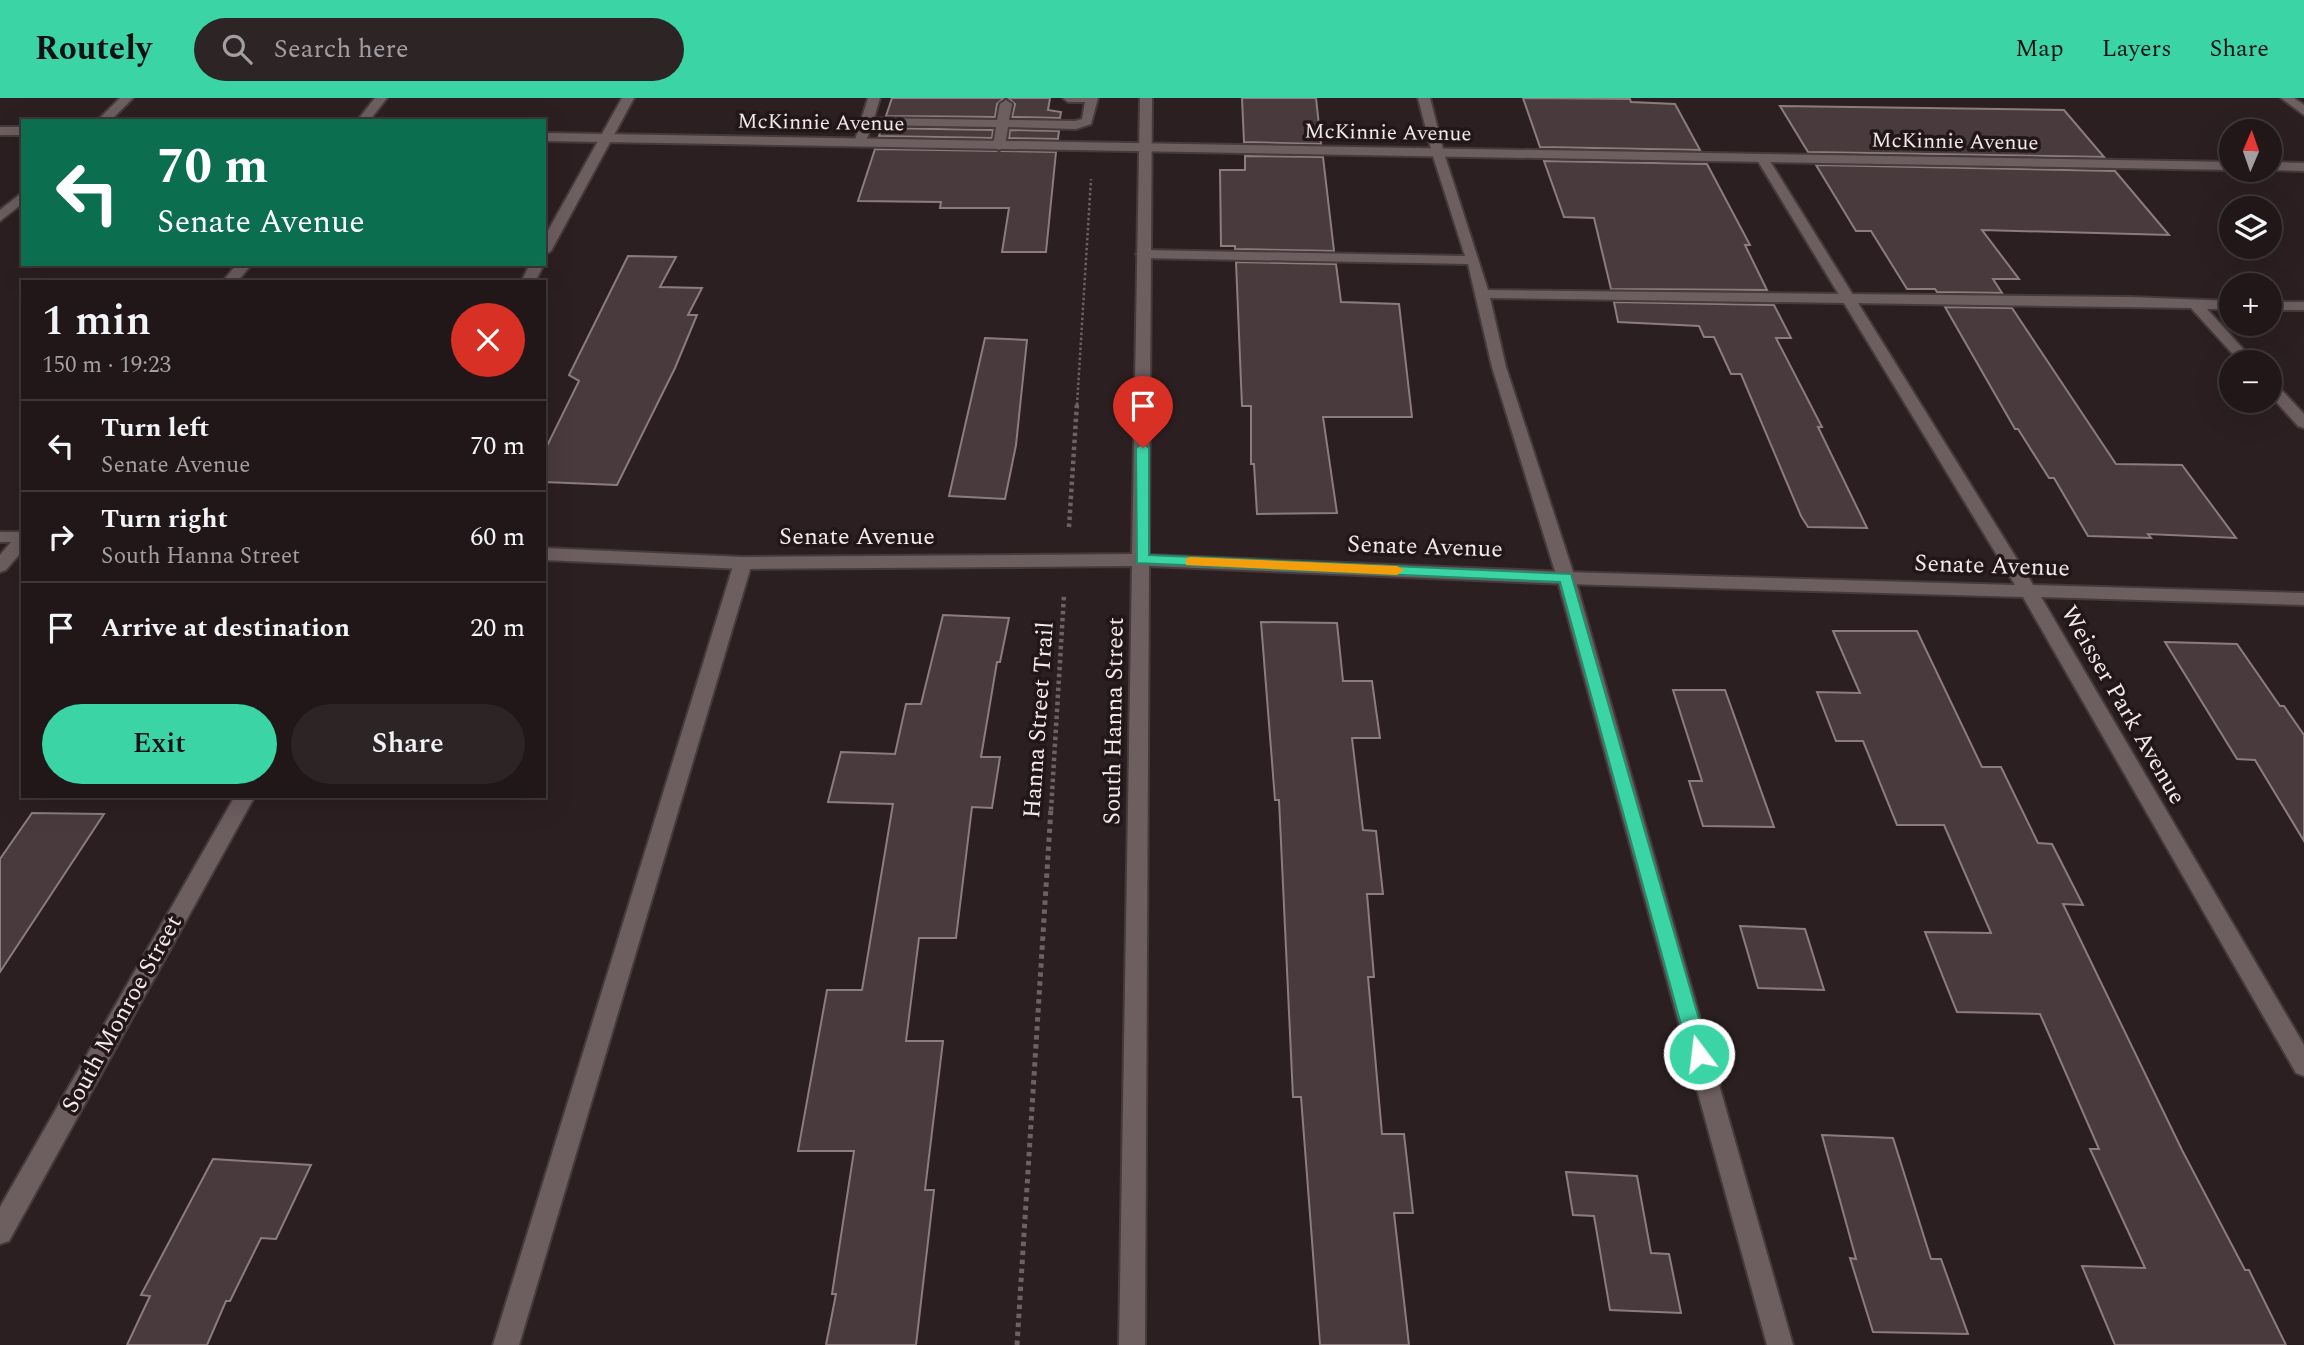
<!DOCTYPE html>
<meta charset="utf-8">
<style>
body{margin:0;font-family:Spectral,serif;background:#2d2426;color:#f1f3f6;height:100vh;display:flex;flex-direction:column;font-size:26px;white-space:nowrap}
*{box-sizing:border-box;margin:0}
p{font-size:23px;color:#a29fa2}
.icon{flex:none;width:38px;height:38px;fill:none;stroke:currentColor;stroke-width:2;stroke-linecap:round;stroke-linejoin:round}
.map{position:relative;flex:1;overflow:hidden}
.sheet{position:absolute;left:21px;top:182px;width:525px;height:518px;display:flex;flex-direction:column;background:#211719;border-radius:0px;box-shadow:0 7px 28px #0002,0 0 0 2px #3e3638}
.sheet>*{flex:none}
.hud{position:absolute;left:21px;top:21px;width:525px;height:147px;border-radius:0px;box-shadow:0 7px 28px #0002,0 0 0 2px #3e3638;background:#0b6e4f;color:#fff;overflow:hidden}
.needle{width:46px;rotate:2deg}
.tools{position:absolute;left:2219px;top:21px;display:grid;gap:14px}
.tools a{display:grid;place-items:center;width:63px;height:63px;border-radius:50%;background:#211719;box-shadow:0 7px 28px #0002,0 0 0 2px #3e3638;font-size:35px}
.pin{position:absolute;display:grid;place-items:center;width:60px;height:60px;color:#fff;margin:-72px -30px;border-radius:50% 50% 50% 0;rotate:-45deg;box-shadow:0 0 7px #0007}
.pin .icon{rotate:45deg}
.me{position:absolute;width:77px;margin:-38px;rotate:345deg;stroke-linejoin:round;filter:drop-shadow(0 0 5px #0008)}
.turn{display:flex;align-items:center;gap:24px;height:147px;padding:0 21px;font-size:32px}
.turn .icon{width:91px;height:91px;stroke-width:2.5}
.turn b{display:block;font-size:49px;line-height:60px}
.round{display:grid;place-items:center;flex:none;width:74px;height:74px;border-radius:37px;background:#2d2426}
.headline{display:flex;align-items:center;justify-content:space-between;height:119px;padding:0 21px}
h1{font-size:42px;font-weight:600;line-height:52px}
.cta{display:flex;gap:14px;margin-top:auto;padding:14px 21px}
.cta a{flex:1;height:80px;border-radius:42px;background:#3bd4a4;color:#111;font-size:28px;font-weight:600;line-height:80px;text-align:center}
.cta a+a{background:#2d2426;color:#f1f3f6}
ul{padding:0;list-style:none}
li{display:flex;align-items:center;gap:21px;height:91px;padding:0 21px;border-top:2px solid #3e3638}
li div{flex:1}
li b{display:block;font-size:26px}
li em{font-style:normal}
header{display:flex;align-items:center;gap:42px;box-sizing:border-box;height:98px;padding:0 35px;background:#3bd4a4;color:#111}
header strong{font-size:33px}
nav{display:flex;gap:38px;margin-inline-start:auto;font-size:24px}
.search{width:490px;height:63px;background:#2d2426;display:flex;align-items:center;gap:18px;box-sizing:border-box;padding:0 24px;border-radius:38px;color:#a29fa2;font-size:26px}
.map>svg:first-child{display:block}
</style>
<header>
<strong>Routely</strong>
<div class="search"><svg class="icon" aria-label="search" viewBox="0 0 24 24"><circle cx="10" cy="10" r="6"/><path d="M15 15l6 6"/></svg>Search here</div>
<nav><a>Map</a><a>Layers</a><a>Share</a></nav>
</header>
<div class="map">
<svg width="2304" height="1247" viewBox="0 0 2304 1247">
<rect width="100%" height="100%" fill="#2c1f21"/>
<!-- building -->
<path fill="#493b3d" stroke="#8c7c7e" stroke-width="2" d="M892,0h112l-7,6 -2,13 -109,-1z
M1008,0h42l-2,12 13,2 -1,6 -48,-1 3,-13z
M1242,0h74l5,46 -77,-2z
M1523,0l107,1 1,3 44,2 25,46 -160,-3z
M1780,8l284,4 40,47 -296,-5z
M882,30l111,2 -1,8 -113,-2z
M1010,32l49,1 -1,8 -49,-1z
M875,51l181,3 -10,100h-44l7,-44h-69l1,-6 -83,-1z
M1245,58l78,1 11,94 -99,-2v-3h-14l-1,-76h25z
M1544,63l163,3 43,81h-5l22,45 -156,-1 -17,-71 -30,-1z
M1816,67l299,6 54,64 -187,-5 37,49h-26l9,14 -65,-1 -2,-3h-28l-36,-58h-15z
M628,158l48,1 -16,30 42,1 -14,27h9l-22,53 -58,117 -73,-3v-30l35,-71 -10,-6z
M1236,164l100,2 5,38 58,2 13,113h-89l14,96 -80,1 -3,-50h-3v-58h-9z
M1614,204l160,3 17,33h-15l46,89h-4l49,101 -59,-1 -7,-11 -60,-142h-10l-17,-37h-10l-5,-11 -81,-4z
M1945,209l67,1 104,156 66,1 54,73 -88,-4 3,4 -63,-2 -34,-58h-5l-31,-49h-3z
M985,240l42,2 -11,105 -11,54 -56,-3z
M943,517l66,3 -9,44h-3l-16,95h19l-8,51 -20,-1 -16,131h-37l-13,103h37l-18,149h9l-18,155h-90l10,-51h-4l22,-143h-56l29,-161h35l31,-186 -65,-2 13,-50 54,2 11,-50h15z
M1261,524l76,1 6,58h29l8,57h-28l11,92 13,1 7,63h-16l7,83h-6l14,157h22l9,79h-19l15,132h-89l-19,-248h-8l-14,-297h-4z
M1833,533h84l65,136h19l37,76 14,1 31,61 -20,-1 119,246 63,120h4l37,75h-171l-33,-79 63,2 -55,-119h9l-59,-135 -83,-2 -32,-80 66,1 -47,-108h-47l-34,-84h-27l-19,-49 43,1z
M2165,544l72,2 43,62h4l20,29v106l-49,-81 -18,-1z
M1673,592h52l49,137 -71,-1 -14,-45h13z
M32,715l72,1 -104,158v-113z
M1740,828l65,3 19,61 -66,-2z
M1822,1037l71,3 38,121h10l27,75 -95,-2 -23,-74 6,1z
M213,1061l98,6 -35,74 -15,-1 -31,63h-4l-19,44h-80l23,-49 -9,-1z
M1566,1074l71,4 14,77 18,1 12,59 -71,-3 -16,-94 -21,-1z"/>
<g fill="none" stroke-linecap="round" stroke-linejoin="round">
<!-- service casing -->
<g stroke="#453a3c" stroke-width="4">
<path id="service" d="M375,0h12l-18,23h-12z
M868,0h12l-6,20 123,2 3,-16 6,-4 6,4 -3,16 66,1 7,-2 3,-17h-17l-5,-4h35l-7,26 -15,5 -68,-2 -3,19 -6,4 -6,-4 3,-19 -124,-2 -8,21h-8l-2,-3z
M1418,0h12l14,55 44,137 643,7 100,4v8h-24l48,53h-15l-49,-54 -701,-10 16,69 69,211 218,767h-26l-210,-767 -65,-211 -24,-103 -325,-6 -7,-4 7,-4 322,6 -33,-103z
M237,166h15l-15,18h-15z
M2270,204h34v8h-34z
M2270,284l5,1 29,31v14l-6,-2 -28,-31z
M23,436v16l-17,20 -6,2v-17l17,-20z
M743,459l9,6 -233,782h-26l241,-782z"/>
</g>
<!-- minor casing -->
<g stroke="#453a3c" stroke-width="4">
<path id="minor" d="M120,0h13l-23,23h-13z
M622,0h12l-83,153 -7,4v-17z
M1140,0h12l-3,457 417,17 449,13 -259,-427 6,-4 6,4 265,427 271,8v12l-263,-8 263,448v31l-8,-3 -273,-476 -457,-13 -417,-18 -4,779h-26l13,-779 -389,3 -199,-9v-12l199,9 389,-3z
M2281,0h13l10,7v10z
M23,94v11l-23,18v-11z
M530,166h14l-9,18h-14z
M0,434h23v10h-23z
M235,698h20l-246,445 -9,3v-37z"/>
</g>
<!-- tertiary casing -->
<g stroke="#453a3c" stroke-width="4">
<path id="tertiary" d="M0,29h23v8h-23z
M544,35l1687,29v8l-1687,-29z
M2270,64l34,1v8l-34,-1z"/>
</g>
<!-- path-far2 -->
<path stroke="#6d6263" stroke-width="2.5" stroke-dasharray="2.5 2.5" stroke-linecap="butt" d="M1077,307l14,-226"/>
<!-- path-far1 -->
<path stroke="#6d6263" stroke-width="4.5" stroke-dasharray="3.5 3.5" stroke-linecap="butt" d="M1069,429l8,-124
M1051,712l13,-215"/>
<!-- path -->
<path stroke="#6d6263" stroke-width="5" stroke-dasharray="4.5 4.5" stroke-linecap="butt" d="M1017,1247l34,-537"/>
<!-- service -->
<use href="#service" fill="#6d5e60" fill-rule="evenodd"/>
<!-- minor -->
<use href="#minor" fill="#6d5e60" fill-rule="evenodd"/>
<!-- tertiary -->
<use href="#tertiary" fill="#6d5e60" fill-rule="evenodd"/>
</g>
<!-- route -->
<path fill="#3bd4a4" stroke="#268a6b" stroke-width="2" d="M1143,346l6,4v107l422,19 138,480 -3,6 -7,3 -7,-3 -3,-6 -129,-472 -423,-19 -1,-115z"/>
<!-- slow -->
<path fill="#f59e0b" d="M1191,459l206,9 7,4 -7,5 -211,-10v-7z"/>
<g text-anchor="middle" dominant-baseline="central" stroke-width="7" stroke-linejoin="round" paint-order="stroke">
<!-- far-street labels -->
<g font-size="21" fill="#f2e9ea" stroke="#221618">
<text transform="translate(821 25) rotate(1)">McKinnie Avenue</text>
<text transform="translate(1388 35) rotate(1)">McKinnie Avenue</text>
<text transform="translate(1955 44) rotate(1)">McKinnie Avenue</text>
</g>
<!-- street labels -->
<g font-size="24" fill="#f2e9ea" stroke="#221618">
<text x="857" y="439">Senate Avenue</text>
<text transform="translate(1425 449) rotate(2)">Senate Avenue</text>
<text transform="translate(1992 468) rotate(2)">Senate Avenue</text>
<text transform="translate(2123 607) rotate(60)">Weisser Park Avenue</text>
<text transform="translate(1039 622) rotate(-86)">Hanna Street Trail</text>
<text transform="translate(1114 623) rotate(-89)">South Hanna Street</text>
<text transform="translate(122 916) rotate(-61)">South Monroe Street</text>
</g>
</g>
</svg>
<div class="tools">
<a><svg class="needle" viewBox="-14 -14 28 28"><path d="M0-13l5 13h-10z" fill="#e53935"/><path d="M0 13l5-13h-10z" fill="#a29fa2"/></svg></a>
<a><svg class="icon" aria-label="layers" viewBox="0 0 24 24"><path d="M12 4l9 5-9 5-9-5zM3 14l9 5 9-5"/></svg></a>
<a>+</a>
<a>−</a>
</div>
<div class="pin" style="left:1143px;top:350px;background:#d93025"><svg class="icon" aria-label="arrive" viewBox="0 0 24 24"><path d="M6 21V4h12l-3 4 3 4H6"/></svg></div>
<svg class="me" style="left:1699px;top:956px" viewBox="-20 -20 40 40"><circle r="17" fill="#3bd4a4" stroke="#fff" stroke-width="3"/><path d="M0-11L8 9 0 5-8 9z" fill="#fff"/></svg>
<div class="hud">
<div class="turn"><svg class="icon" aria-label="left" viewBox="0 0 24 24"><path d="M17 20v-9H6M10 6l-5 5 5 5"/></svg><div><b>70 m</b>Senate Avenue</div></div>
</div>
<section class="sheet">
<div class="headline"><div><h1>1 min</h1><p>150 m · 19:23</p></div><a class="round" style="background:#d93025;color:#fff"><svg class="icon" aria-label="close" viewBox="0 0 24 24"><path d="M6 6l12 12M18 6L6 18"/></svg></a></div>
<ul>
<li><svg class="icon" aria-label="left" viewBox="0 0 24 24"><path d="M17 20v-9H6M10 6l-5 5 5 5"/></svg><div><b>Turn left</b><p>Senate Avenue</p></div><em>70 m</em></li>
<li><svg class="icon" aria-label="right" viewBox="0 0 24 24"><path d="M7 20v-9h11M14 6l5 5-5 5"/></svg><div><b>Turn right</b><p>South Hanna Street</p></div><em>60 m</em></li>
<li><svg class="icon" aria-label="arrive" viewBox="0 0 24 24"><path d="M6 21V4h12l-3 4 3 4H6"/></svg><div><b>Arrive at destination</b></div><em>20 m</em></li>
</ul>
<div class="cta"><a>Exit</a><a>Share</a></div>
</section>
</div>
